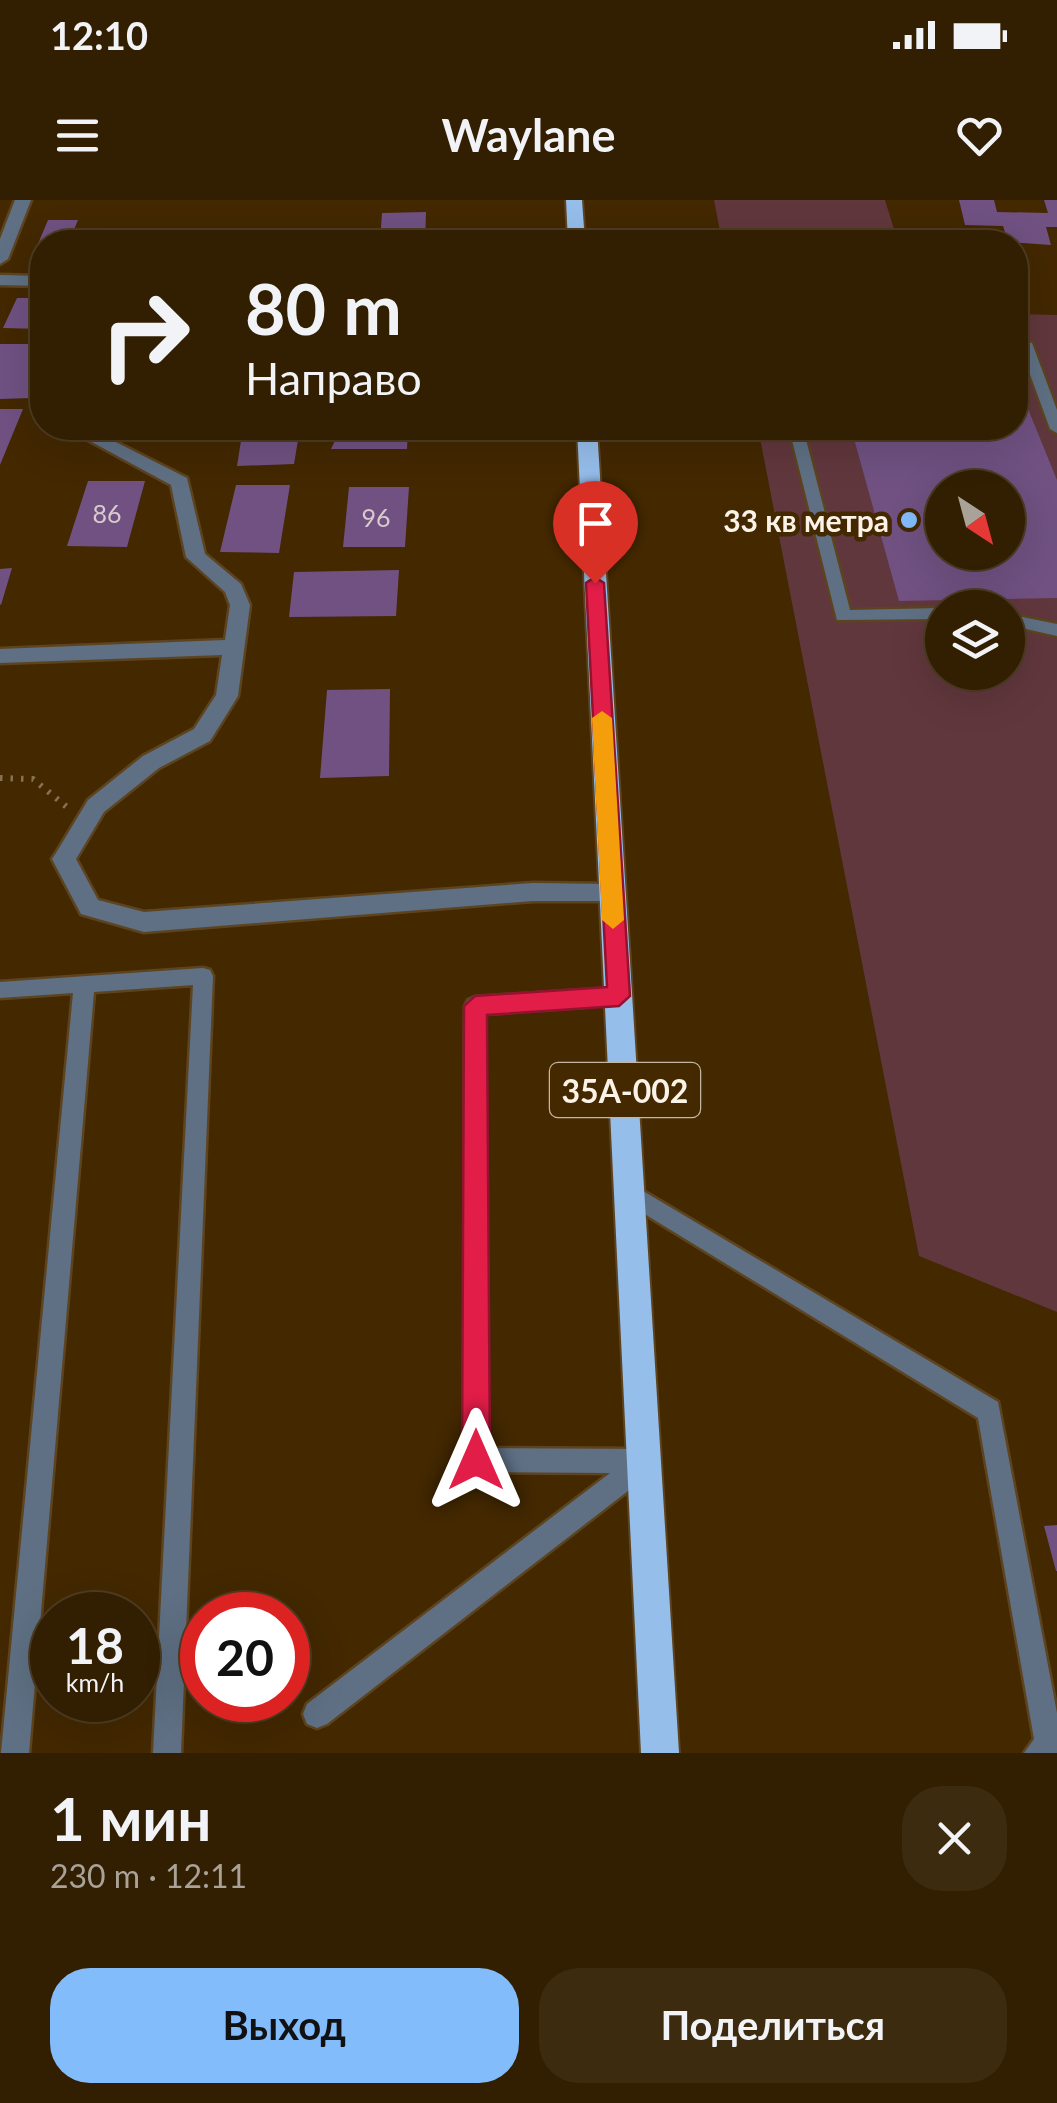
<!DOCTYPE html>
<html lang="ru">
<meta charset="utf-8">
<style>
body{margin:0;font-family:Lato,sans-serif;background:#3d2b0f;color:#f1f3f6;height:100vh;display:flex;flex-direction:column;font-size:38px;white-space:nowrap}
*{box-sizing:border-box;margin:0}
p{font-size:32px;color:#a8a299}
.icon{flex:none;width:55px;height:55px;fill:none;stroke:currentColor;stroke-width:2;stroke-linecap:round;stroke-linejoin:round}
.map{position:relative;height:1553px;overflow:hidden}
.drawer{display:flex;flex-direction:column;background:#321e00;flex:1}
.drawer>*{flex:none}
.banner{position:absolute;left:30px;top:30px;width:998px;height:210px;border-radius:40px;box-shadow:0 10px 40px #0002,0 0 0 2px #4d3c22;background:#321e00;color:#f1f3f6;overflow:hidden}
.needle{width:65px;rotate:144deg}
.buttons{position:absolute;left:925px;top:270px;display:grid;gap:20px}
.buttons a{display:grid;place-items:center;width:100px;height:100px;border-radius:50%;background:#321e00;box-shadow:0 10px 40px #0002,0 0 0 2px #4d3c22;font-size:50px}
.speed{position:absolute;left:30px;top:1392px;display:flex;gap:20px;font-size:50px;font-weight:700;text-align:center}
.speed>*{display:grid;place-content:center;width:130px;height:130px;border-radius:50%;background:#321e00;box-shadow:0 10px 40px #0002,0 0 0 2px #4d3c22;line-height:1}
.speed small{font-size:25px;font-weight:400}
.speed .limit{border:15px solid #d22;background:#fff;color:#111}
.pin{position:absolute;display:grid;place-items:center;width:85px;height:85px;color:#fff;margin:-102px -42px;border-radius:50% 50% 50% 0;rotate:-45deg;box-shadow:0 0 10px #0007}
.pin .icon{rotate:45deg}
.me{position:absolute;width:110px;margin:-55px;rotate:0deg;stroke-linejoin:round;filter:drop-shadow(0 0 8px #0008)}
.turn{display:flex;align-items:center;gap:35px;height:210px;padding:0 50px;font-size:45px}
.turn .icon{width:130px;height:130px;stroke-width:2.5}
.turn b{display:block;font-size:70px;line-height:85px}
.round{display:grid;place-items:center;flex:none;width:105px;height:105px;border-radius:40px;background:#3d2b0f}
.headline{display:flex;align-items:center;justify-content:space-between;height:170px;padding:0 50px}
h1{font-size:60px;font-weight:700;line-height:75px}
.primary-button{display:flex;gap:20px;margin-top:auto;padding:20px 50px}
.primary-button a{flex:1;height:115px;border-radius:40px;background:#83bcfb;color:#111;font-size:40px;font-weight:700;line-height:115px;text-align:center}
.primary-button a+a{background:#3d2b0f;color:#f1f3f6}
.status{display:flex;justify-content:space-between;align-items:center;height:70px;padding:0 50px;background:#321e00;direction:ltr}
.status svg{height:28px;fill:currentColor}
header{display:flex;justify-content:space-between;align-items:center;height:130px;padding:0 50px;background:#321e00;font-size:45px;font-weight:700}
.map>svg:first-child{display:block}
</style>
<div class="status"><b>12:10</b><svg viewBox="0 0 49 12"><path d="M0 12V9h3v3zM5 12V6h3v6zM10 12V3h3v9zM15 12V0h3v12zM26 1h20v11H26zM47 4h2v5h-2z"/></svg></div>
<header><svg class="icon" aria-label="menu" viewBox="0 0 24 24"><path d="M4 6h16M4 12h16M4 18h16"/></svg>Waylane<svg class="icon" aria-label="heart" viewBox="0 0 24 24"><path d="M12 20l-8-8c-3-5 5-10 8-4 3-6 11-1 8 4z"/></svg></header>
<div class="map">
<svg width="1057" height="1553" viewBox="0 0 1057 1553">
<rect width="100%" height="100%" fill="#432800"/>
<!-- green -->
<path fill="#60373c" fill-rule="evenodd" d="M714,0h171l13,42h-176z
M1015,114l42,1v997l-138,-56 -161,-828h257zM942,288h66v64h-66zM942,408h66v64h-66z"/>
<!-- building -->
<path fill="#705182" fill-rule="evenodd" d="M959,0h35l3,12 51,1 -4,-13h13v27h-11l5,18 -43,-3 -5,-16 -38,-1z
M426,12l-1,30h-45l2,-29z
M48,20h30l-9,22h-27v9h-7z
M346,28l-2,14h-68l6,-13z
M17,98h25v31l-39,-1z
M0,144h42v17l-11,37 -31,1z
M1015,177l42,103v118l-158,3 -48,-173h164zM942,288h66v64h-66z
M0,209h23l-23,56z
M243,228h57l-6,36 -57,2z
M341,228h67l-1,21h-76z
M88,281h57l-18,66 -60,-1z
M236,285h54l-11,68 -59,-1z
M349,287h60l-4,60h-62z
M12,368l-11,37 -1,-1v-35z
M399,370l-3,46 -107,1 5,-45z
M390,489l-1,87 -69,2 7,-88z
M1057,1325v46h-1l-12,-45z"/>
<g fill="none" stroke-linecap="round" stroke-linejoin="round">
<!-- service casing -->
<g stroke="#5d4420" stroke-width="5">
<path id="service" d="M1015,139l17,4 25,67v23l-7,-4 -30,-82h-5z
M789,228h14l47,182 92,-2v11l-105,1z
M1008,414l49,10v12l-49,-11z
M203,768l7,2 3,6 -32,777h-28l40,-768 -99,7 -65,761h-28l72,-760 -73,5v-16z
M619,788l7,2 3,6 -3,6 -7,2 -134,10 3,434 158,1 9,3 3,9 -3,9 -328,254 -10,4 -10,-4 -4,-10 4,-10 303,-231 -134,-1 -9,-3 -3,-9 1,-454 3,-6 7,-3z
M633,985l365,217 59,311v40h-33l10,-14 -56,-321 -353,-216 -3,-7 3,-7z"/>
</g>
<!-- minor casing -->
<g stroke="#5d4420" stroke-width="5">
<path id="minor" d="M15,0h16l-23,59 -8,5v-25z
M0,75l42,1v10l-42,-1z
M66,228h22l99,50 18,76 36,30 9,21 -12,91 -28,45 -51,27 -55,44 -28,47 22,41 46,12 389,-29 78,1 8,3 4,7 -4,7h-86l-389,31 -63,-18 -29,-55 4,-6 32,-53 55,-44 51,-27 22,-34 6,-40 -222,8v-14l225,-9 5,-35 -5,-13 -39,-35 -15,-72z"/>
</g>
<!-- trunk casing -->
<g stroke="#5d4420" stroke-width="4">
<path id="trunk" d="M566,0h16l3,42h-17z
M577,228h20l82,1325h-38z"/>
</g>
<!-- path -->
<path stroke="#857153" stroke-width="6" stroke-dasharray="2.5 8" stroke-linecap="butt" d="M0,578l33,1 35,29"/>
<!-- service -->
<use href="#service" fill="#5f7084" fill-rule="evenodd"/>
<!-- minor -->
<use href="#minor" fill="#5f7084" fill-rule="evenodd"/>
<!-- trunk -->
<use href="#trunk" fill="#96beeb" fill-rule="evenodd"/>
</g>
<!-- route -->
<path fill="#e11d48" stroke="#92132f" stroke-width="2.5" d="M595,377l9,6 26,413 -11,10 -132,9 3,445 -4,10 -10,4 -10,-4 -4,-10 2,-454 11,-10 132,-9 -21,-404z"/>
<!-- slow -->
<path fill="#f59e0b" d="M602,511l10,7 12,202 -11,9 -11,-9 -10,-202z"/>
<!-- markers -->
<circle fill="#83bcfb" stroke="#432800" stroke-width="4" cx="909" cy="320" r="10"/>
<g text-anchor="middle" dominant-baseline="central" stroke-width="9" stroke-linejoin="round" paint-order="stroke">
<!-- far-number labels -->
<g font-size="25" fill="#d9cace">
<text x="107" y="313">86</text>
<text x="376" y="317">96</text>
</g>
<!-- far-poi labels -->
<g font-size="30" font-weight="bold" fill="#fcf3e8" stroke="#432800" text-anchor="end">
<text x="889" y="320">33 кв метра</text>
</g>
<!-- shield labels -->
<rect fill="#432800" stroke="#c4b6a2" stroke-width="2.5" x="550" y="863" width="150" height="54" rx="8"/>
<g font-size="32" font-weight="bold" fill="#fcf3e8">
<text x="625" y="890">35А-002</text>
</g>
</g>
</svg>
<div class="buttons">
<a><svg class="needle" viewBox="-14 -14 28 28"><path d="M0-13l5 13h-10z" fill="#e53935"/><path d="M0 13l5-13h-10z" fill="#a8a299"/></svg></a>
<a><svg class="icon" aria-label="layers" viewBox="0 0 24 24"><path d="M12 4l9 5-9 5-9-5zM3 14l9 5 9-5"/></svg></a>
</div>
<div class="speed"><div>18<small>km/h</small></div><div class="limit">20</div></div>
<div class="pin" style="left:595px;top:383px;background:#d93025"><svg class="icon" aria-label="arrive" viewBox="0 0 24 24"><path d="M6 21V4h12l-3 4 3 4H6"/></svg></div>
<svg class="me" style="left:476px;top:1260px" viewBox="-20 -20 40 40"><path d="M0-17L14 15 0 8-14 15z" fill="#e11d48" stroke="#fff" stroke-width="4"/></svg>
<div class="banner">
<div class="turn"><svg class="icon" aria-label="right" viewBox="0 0 24 24"><path d="M7 20v-9h11M14 6l5 5-5 5"/></svg><div><b>80 m</b>Направо</div></div>
</div>
</div>
<section class="drawer">
<div class="headline"><div><h1>1 мин</h1><p>230 m · 12:11</p></div><a class="round"><svg class="icon" aria-label="close" viewBox="0 0 24 24"><path d="M6 6l12 12M18 6L6 18"/></svg></a></div>
<div class="primary-button"><a>Выход</a><a>Поделиться</a></div>
</section>
